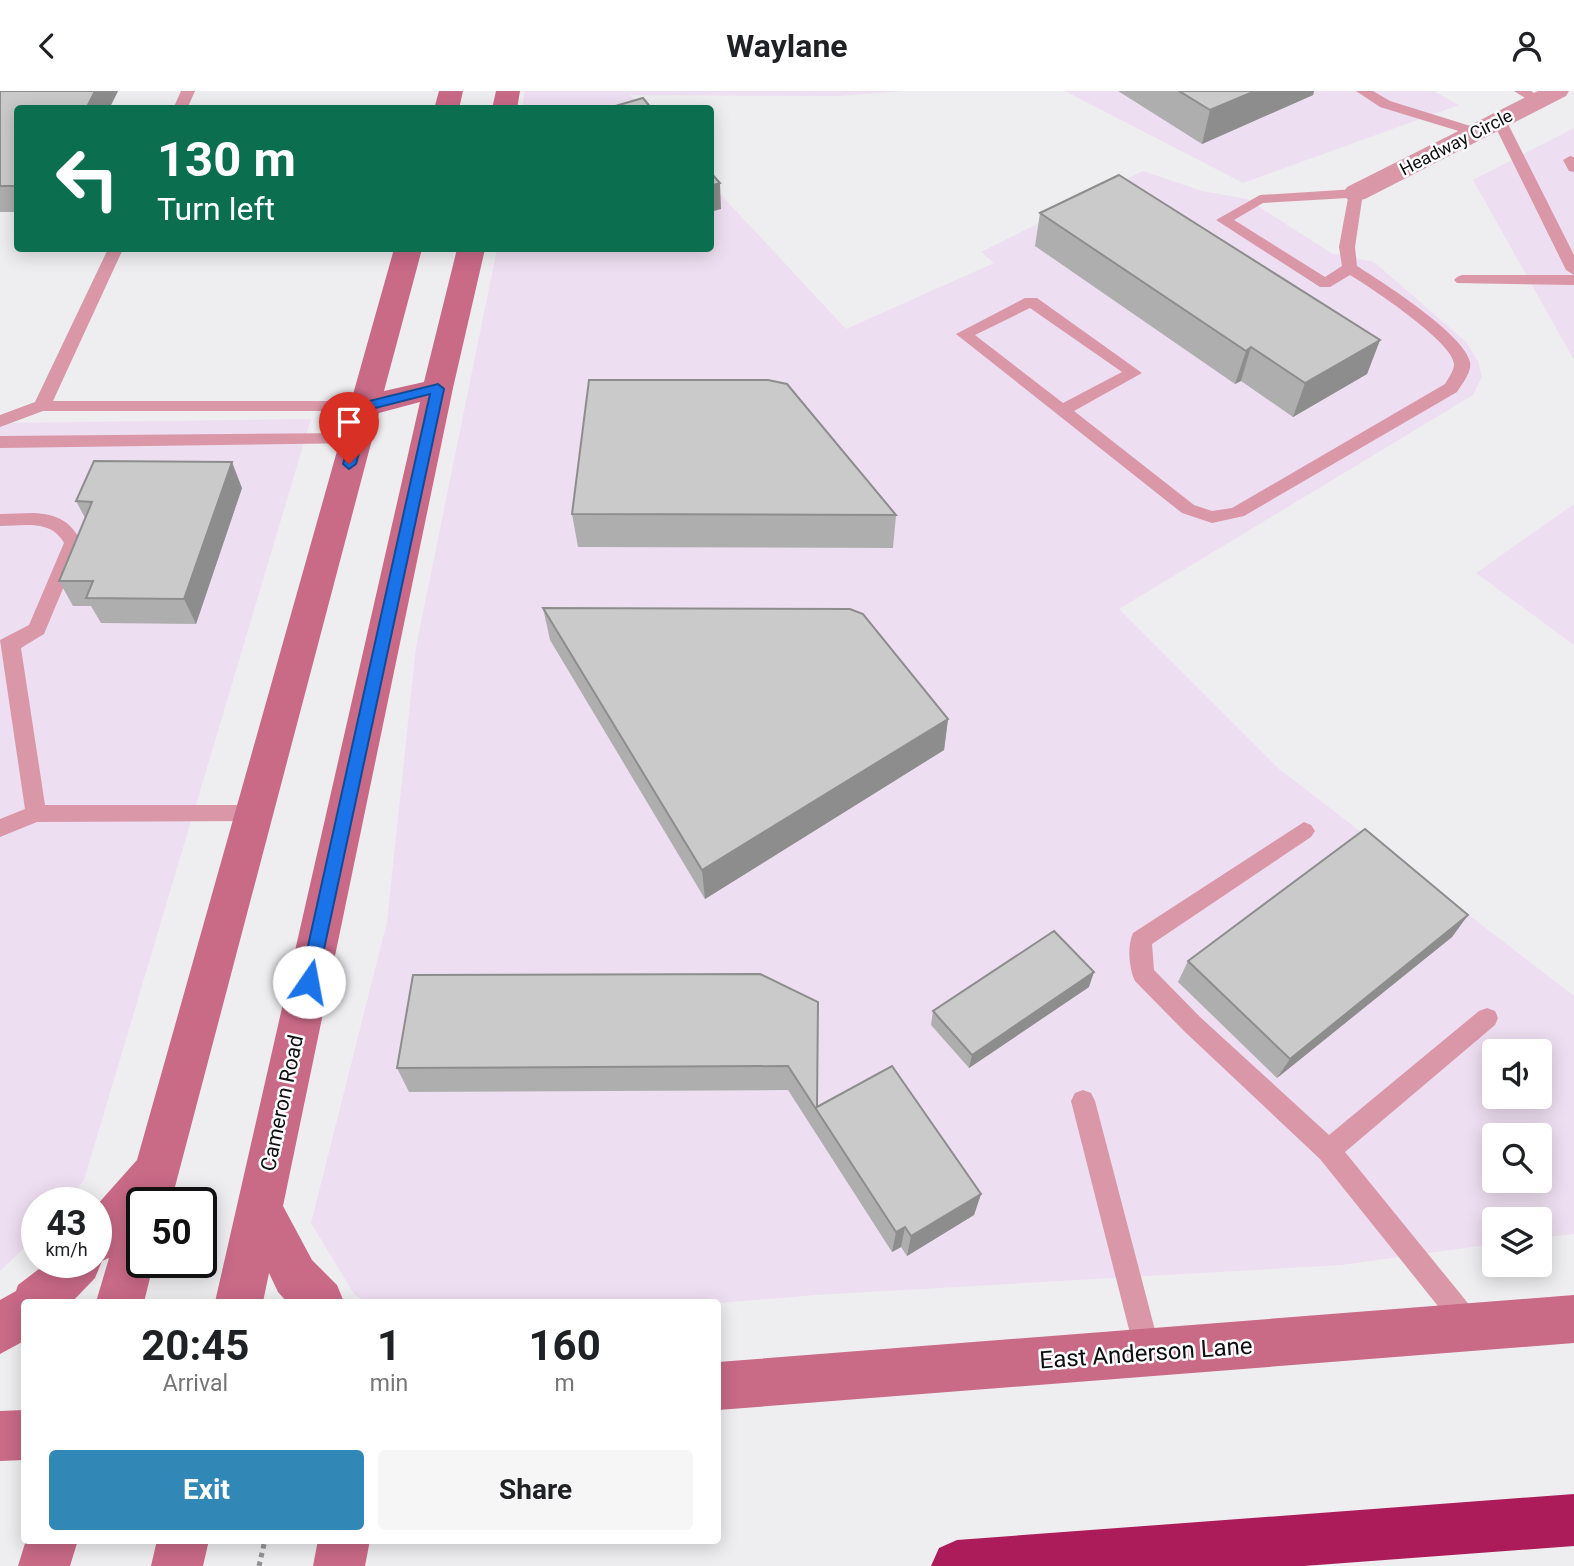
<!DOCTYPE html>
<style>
body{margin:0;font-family:Roboto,sans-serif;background:#f6f6f6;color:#202124;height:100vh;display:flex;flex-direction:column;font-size:26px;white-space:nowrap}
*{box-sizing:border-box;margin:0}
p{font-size:23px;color:#757577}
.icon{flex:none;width:38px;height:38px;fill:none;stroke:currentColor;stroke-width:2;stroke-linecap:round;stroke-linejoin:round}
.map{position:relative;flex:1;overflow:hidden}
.panel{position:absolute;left:21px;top:1208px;width:700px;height:245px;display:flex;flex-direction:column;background:#fff;border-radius:7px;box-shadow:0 4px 18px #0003}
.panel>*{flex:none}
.top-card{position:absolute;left:14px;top:14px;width:700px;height:147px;border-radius:7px;box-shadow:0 4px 18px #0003;background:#0b6e4f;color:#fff;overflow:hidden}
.tools{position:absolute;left:1482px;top:948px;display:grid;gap:14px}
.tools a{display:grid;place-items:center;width:70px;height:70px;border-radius:7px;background:#fff;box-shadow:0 4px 18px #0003;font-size:35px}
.speed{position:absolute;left:21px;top:1096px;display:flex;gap:14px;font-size:35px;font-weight:700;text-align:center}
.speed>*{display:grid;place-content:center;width:91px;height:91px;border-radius:50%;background:#fff;box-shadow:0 4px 18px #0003;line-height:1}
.speed small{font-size:18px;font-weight:400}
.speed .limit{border:4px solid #111;border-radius:10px;background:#fff;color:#111}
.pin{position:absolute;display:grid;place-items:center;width:60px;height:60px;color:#fff;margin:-72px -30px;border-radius:50% 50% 50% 0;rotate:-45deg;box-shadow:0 0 7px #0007}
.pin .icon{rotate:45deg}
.me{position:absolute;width:77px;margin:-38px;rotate:12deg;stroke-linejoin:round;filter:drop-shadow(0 0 5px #0008)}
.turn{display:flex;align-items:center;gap:24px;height:147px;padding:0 28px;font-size:32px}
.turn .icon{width:91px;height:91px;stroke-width:2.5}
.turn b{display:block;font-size:49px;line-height:60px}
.eta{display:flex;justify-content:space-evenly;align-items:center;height:119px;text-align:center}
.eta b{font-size:42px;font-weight:700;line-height:49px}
.button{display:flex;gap:14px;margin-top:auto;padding:14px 28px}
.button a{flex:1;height:80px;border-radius:7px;background:#3187b6;color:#fff;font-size:28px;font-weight:700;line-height:80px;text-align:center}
.button a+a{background:#f6f6f6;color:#202124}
header{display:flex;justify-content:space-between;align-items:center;height:91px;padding:0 28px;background:#fff;font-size:32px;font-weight:700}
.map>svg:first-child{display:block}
</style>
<header><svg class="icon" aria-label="back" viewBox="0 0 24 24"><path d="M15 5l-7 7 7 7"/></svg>Waylane<svg class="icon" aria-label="person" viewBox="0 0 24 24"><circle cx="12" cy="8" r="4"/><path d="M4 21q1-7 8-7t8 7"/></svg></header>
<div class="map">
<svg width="1574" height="1475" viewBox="0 0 1574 1475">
<rect width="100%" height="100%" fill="#eeeef0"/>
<!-- commercial -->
<path fill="#eedef1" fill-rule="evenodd" d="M525,0h378l-63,5 -210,-1 11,13 -119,1z
M1065,0h369l25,14 -216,78z
M1574,37v232l-101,-180z
M1143,80l59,20 45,8 84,54 43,9 92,80 12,19 4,16 -9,18 -354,214 159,159 296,228v238l-34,4v-18h-46v24l-153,21 -525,30 -98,8 -352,-1 -12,-8 -43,-71 76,-301 29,-275 81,-398h213l1,-65 135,145 148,-66 -13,-11zM1494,961h46v45h-46zM1494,1045h46v45h-46z
M311,328l-227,761 -17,22h-30v34l-37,35v-848z
M1574,413v141l-98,-72z"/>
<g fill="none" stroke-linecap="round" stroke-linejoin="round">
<!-- path -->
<path stroke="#939394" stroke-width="5" stroke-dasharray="4.5 4.5" stroke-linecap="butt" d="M259,1475l6,-26"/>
<!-- lane -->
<path fill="#d997a8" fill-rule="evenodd" d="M181,0h14l-8,18h-14z
M1356,0h17l17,10 90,28 2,3 -7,4 -95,-29z
M1514,0h17l14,9 -2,3h-10z
M1499,25l7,4 68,135v20l-8,-5 -74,-150z
M1570,65l4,1v15l-5,-1 -6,-11z
M1356,98l7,4 -8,54 2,19c25,16 107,68 113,96 2,10 -8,22 -13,30l-213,124 -32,7 -30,-10 -226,-179 69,-36h12l105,75 -68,38 120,94 18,6 20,-3 213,-124c3,-5 9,-13 9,-20 -1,-22 -84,-77 -104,-89l-20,12h-10l-104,-67 44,-25zM1348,107l-9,49 3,19 -17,11 -91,-57 29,-17zM1030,217l92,64 -59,31 -88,-68z
M108,158h15l-70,152h312l8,5 -8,5h-322l-43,16v-12l35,-13z
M1462,184h112v10l-117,-2 -3,-3 3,-3z
M356,342l9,6 -3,4 -362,5v-12z
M33,422c24,1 38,8 49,30l-38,91 -23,14 24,157h208l7,2 3,6 -3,6 -7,2 -216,1 -37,15v-18l25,-10 -25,-169 29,-15 35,-82c-13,-24 -41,-17 -64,-17v-12z
M1304,731l7,3 4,6 -4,6 -159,107 2,26 46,47 129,118 150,-124 8,-3 8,3 3,7 -3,7 -150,127 135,166 4,9 -4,9 -9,4 -9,-4 -142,-177 -136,-128 -49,-50c-6,-12 -8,-35 -2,-48z
M1083,999l8,3 4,8 66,252 -4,9 -9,4 -9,-4 -4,-9 -64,-252 4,-8z"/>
<!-- street -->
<path fill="#d997a8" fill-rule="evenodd" d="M1538,0h31l-3,5 -201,103 -9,2 -9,-2 -4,-6 4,-6z"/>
<!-- secondary -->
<path fill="#c96a87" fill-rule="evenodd" d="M439,0h24l-4,18h-25z
M496,0h24l-3,18h-25z
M394,158h28l-38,142 40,-9 33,-133h28l-32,139 -170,818 29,54 25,25 7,17h-57l-9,-10 -9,-19 -6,29h-48l205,-900 -41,11 -208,789h-29v60h12l-10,40h-48l13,-44 -7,3 -7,17 -23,24h-48v39l-24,13v-54l16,-9 2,-6 30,-23h48v-56l41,-46z
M1574,1204v48l-856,67v-48z
M24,1319v50l-24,1v-50z
M26,1449h52l-8,26h-52z
M157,1449h52l-6,26h-52z
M318,1449h52l-5,26h-52z"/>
<!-- highway -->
<path fill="#ad1c5a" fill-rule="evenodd" d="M1574,1403v52l-270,20h-373l8,-18 18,-8z"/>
</g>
<!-- wall -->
<path fill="#afaeae" d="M0,0h118l-9,18h-91v103h-18z
M1118,0h196l-1,4 -111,49z
M1040,122l340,127 -13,34 -74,43 -52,-36 -6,3 -200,-138z
M242,397l-46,136 -95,-1 -10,-17h-18l-14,-25 26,-63 -9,-17z
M572,423l324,1 -3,33 -315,-1z
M543,517l405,111 -4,31 -239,149 -155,-259z
M1468,824l-16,22 -175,141 -99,-96 10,-21z
M760,883l57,133 164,87 -7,21 -67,41 -6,-9 -9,5 -104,-162 -379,2 -12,-24z
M1089,896l-120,81 -38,-43 2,-14z"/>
<!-- shaded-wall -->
<path fill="#8e8d8d" d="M95,0h23l-9,18h-23z
M1255,0h59l-1,4 -111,49 8,-34z
M720,92l1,26 -11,3v-26z
M1380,249l-13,34 -74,43 12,-34z
M1251,256l-10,34 -6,3 11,-33z
M232,371l10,26 -46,136 -12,-25z
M948,628l-4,31 -239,149 -3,-29z
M1468,824l-16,22 -175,141 13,-19z
M1094,881l-5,15 -120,81 3,-13z
M981,1103l-7,21 -67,41 4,-20z
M905,1136l-4,20 -9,5 4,-20z"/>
<!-- building -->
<path fill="#cbcaca" stroke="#8e8d8d" stroke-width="2" d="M0,0h95l-9,18h-68v77h-18z
M1179,0h76l-45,19z
M643,7l9,11h-47z
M710,81l10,11 -10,3z
M1119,84l261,165 -75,43 -54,-36 -5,4 -206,-138z
M589,289h179l19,4 109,131 -324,-1z
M94,370l138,1 -48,137 -98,-1 7,-17h-34l33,-79 -16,-1z
M543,517l307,1 13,5 85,105 -246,151z
M1365,738l103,86 -178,144 -102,-98z
M1054,840l40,41 -122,83 -39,-44z
M760,883l58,28 -1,105 75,-41 89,128 -70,42 -6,-9 -9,5 -108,-166 -391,2 16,-93z"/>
<!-- route -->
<path fill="#1a73e8" stroke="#114b97" stroke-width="2" d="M438,293l6,5 -127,593 -2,6 -6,2 -6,-2 -3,-6 130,-588 -59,15 -15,55 -7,5 -6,-5 18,-61z"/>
<g text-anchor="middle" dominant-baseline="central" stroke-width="5" stroke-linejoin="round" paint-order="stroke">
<!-- far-street labels -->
<g font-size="18" fill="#0f0f0f" stroke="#fcfbfd">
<text transform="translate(1456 51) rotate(-27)">Headway Circle</text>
</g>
<!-- street labels -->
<g font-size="21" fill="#0f0f0f" stroke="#fcfbfd">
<text transform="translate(282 1012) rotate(-78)">Cameron Road</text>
</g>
<!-- near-street labels -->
<g font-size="24" fill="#0f0f0f" stroke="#fcfbfd">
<text transform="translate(1146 1262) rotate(-4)">East Anderson Lane</text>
</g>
</g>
</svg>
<div class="tools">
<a><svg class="icon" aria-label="sound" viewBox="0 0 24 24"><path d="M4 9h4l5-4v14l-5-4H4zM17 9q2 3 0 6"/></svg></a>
<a><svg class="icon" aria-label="search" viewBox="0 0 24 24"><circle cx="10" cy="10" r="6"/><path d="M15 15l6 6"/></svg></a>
<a><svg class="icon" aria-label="layers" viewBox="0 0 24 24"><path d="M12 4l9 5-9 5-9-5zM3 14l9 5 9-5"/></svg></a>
</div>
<div class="speed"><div>43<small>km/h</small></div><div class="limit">50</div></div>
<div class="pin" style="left:349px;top:373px;background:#d93025"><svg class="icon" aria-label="arrive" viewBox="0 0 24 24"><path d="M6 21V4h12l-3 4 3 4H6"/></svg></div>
<svg class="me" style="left:309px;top:891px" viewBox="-20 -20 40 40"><circle r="19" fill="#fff"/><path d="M0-13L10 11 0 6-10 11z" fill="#1a73e8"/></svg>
<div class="top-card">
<div class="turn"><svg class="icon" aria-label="left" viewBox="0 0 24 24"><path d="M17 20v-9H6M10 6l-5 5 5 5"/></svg><div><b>130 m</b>Turn left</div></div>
</div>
<section class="panel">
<div class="eta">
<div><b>20:45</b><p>Arrival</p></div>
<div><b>1</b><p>min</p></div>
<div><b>160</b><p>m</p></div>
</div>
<div class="button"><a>Exit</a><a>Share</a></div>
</section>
</div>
